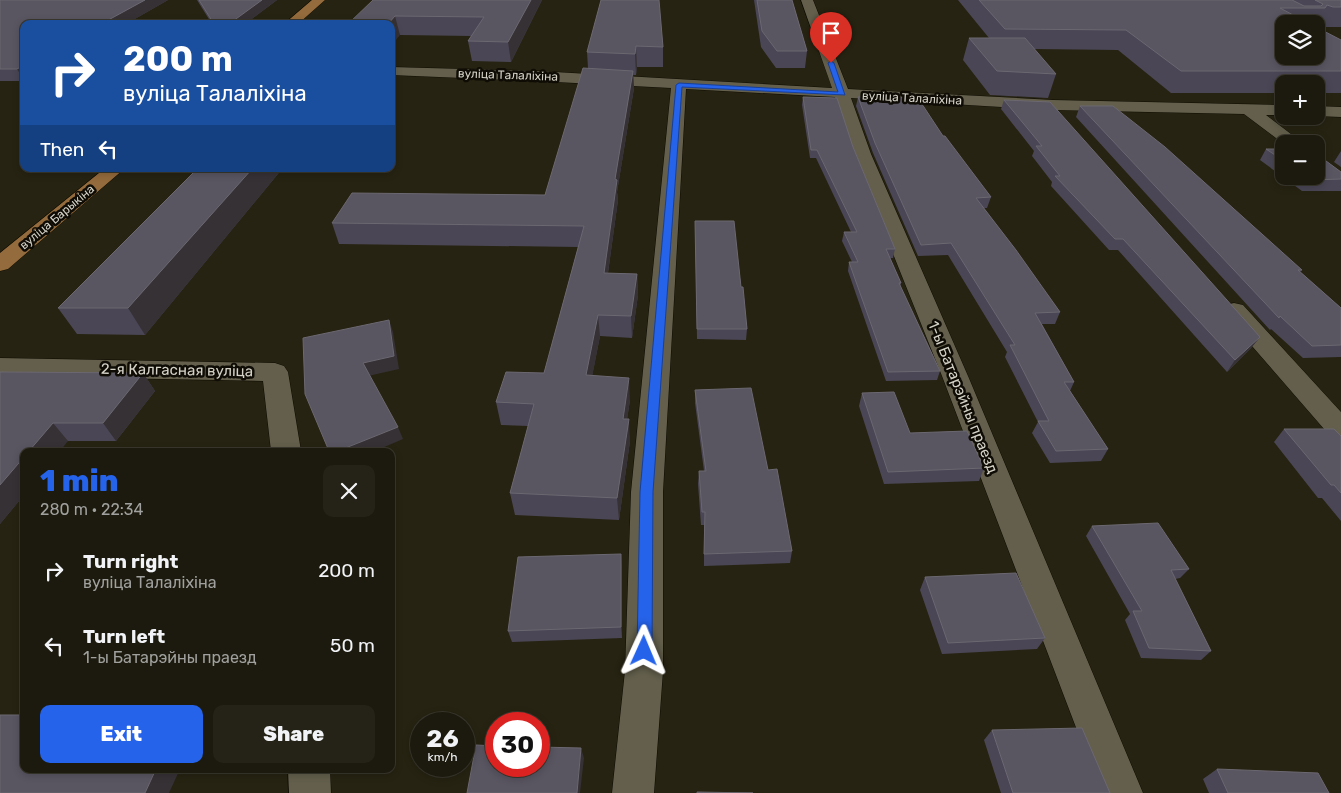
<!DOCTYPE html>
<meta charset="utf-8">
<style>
body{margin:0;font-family:Rubik,sans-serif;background:#252317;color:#f1f3f6;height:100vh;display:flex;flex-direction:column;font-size:19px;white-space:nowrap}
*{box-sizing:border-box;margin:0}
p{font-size:16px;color:#a0a19e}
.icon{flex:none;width:28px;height:28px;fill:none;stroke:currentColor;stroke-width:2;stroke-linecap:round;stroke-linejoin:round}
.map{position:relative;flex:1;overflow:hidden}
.details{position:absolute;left:20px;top:448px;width:375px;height:325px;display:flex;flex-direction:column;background:#1c1a0e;border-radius:10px;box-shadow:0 2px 8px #0003,0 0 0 1px #3a382e}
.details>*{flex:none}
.top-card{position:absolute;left:20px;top:20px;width:375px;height:152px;border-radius:10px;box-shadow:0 2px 8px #0003,0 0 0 1px #3a382e;background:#1a4fa0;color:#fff;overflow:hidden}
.tools{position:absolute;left:1275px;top:15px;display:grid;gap:10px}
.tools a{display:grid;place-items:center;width:50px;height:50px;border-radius:10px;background:#1c1a0e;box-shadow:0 2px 8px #0003,0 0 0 1px #3a382e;font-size:25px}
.speed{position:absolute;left:410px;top:712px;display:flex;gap:10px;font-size:25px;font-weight:700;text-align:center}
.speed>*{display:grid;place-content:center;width:65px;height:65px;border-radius:50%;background:#1c1a0e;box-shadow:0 2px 8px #0003,0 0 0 1px #3a382e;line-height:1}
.speed small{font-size:12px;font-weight:400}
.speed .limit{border:8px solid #d22;background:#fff;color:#111}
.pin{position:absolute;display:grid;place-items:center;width:42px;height:42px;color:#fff;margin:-51px -21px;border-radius:50% 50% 50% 0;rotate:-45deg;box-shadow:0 0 5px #0007}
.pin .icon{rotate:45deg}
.me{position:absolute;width:55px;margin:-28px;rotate:1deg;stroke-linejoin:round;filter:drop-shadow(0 0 4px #0008)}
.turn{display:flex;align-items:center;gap:18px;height:105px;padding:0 20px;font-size:22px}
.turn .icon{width:65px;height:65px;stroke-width:2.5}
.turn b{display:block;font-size:35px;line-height:42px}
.then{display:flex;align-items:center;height:48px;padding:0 20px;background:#0003;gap:10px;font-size:19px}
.round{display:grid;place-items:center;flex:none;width:52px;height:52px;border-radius:10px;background:#252317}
.head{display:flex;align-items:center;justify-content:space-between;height:85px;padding:0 20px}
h1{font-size:30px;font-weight:800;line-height:38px;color:#2563eb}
.action{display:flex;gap:10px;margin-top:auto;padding:10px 20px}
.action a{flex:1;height:58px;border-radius:10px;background:#2563eb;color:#fff;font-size:20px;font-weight:800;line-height:58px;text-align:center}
.action a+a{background:#252317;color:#f1f3f6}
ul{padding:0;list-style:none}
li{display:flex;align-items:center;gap:15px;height:75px;padding:0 20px}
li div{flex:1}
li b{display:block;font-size:19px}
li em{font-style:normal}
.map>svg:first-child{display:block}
</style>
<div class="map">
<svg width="1341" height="793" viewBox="0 0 1341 793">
<rect width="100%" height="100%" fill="#262312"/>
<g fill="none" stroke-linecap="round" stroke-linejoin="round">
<!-- minor casing -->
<g stroke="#0f0c01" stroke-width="1">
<path id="minor" d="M801,0h12l35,89 205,11 231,5v10h-18l38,29h-20l-40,-30 -191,-4 -202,-12 20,56 97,222 175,417h-42l-159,-417 -89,-222 -18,-57 -149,-8 -23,403v179l-9,122h-42l13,-122 6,-179 40,-404 -134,-7 -146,-6v-8l146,4 295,17z
M1316,106l25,1v10l-25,-1z
M1234,303l9,2 98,107v28l-10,-3 -106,-122 -3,-5 3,-5z
M0,358l275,5 9,3 4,6 13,79h-30l-8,-70 -263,-5z
M288,769h42l1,24h-42z"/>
</g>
<!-- major casing -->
<g stroke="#0f0c01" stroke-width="1">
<path id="major" d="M312,0h13l-27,24h-14z
M104,169h20l-116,100 -8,2v-18z"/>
</g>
<!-- minor -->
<use href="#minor" fill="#635f4c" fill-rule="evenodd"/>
<!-- major -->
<use href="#major" fill="#946b3c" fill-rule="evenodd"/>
</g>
<!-- wall -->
<path fill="#4a4655" d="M0,0h168l-42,24h-102v57h-24z
M197,0h80l-32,24h-33z
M373,0h169l-31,62 -39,-1 -4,-20 3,-5 -71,-1z
M601,0l62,47v20h-26l-1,8h-3l1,13 -17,104 1,8 -10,73 29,1 1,21 -6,43 -32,-2 -8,40 38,24 -3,19 3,22 -11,79 -104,-5 -5,-22 18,-67 -27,-1 -5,-23 48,-29 34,-126 -239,-3 -7,-21 213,-28 43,-127 -1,-16z
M754,0h38l15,51 -2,17h-29l-15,-21z
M958,0h383v27h-19l-6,-3h-32l57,16v53h-25v-9h-32v9h-113l-53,-43 -84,-1 22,25 -8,24 -58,-3 -27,-35 6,-22h20z
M803,97l50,50 42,102 -2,9h-3l11,25 -1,3 40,85 -3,9 -51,1 -38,-110 1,-9h3l-10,-21 2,-9h7l-35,-74h-6l-8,-53z
M858,97l85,39 48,61 -4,11h-3l76,104 -5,12h-13l32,58 -4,9 38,58 -7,12 -51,2 -18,-30 6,-11 -33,-65 2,-5 -59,-97 -30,1 -45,-103 -17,-47z
M1004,100l256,237 -9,11 -24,24 -109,-122h-9l-58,-64 1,-4 -20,-26 2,-5 -33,-42z
M1080,106l222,164 -2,2 41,36v49l-38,1 -32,-29 -1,1 -194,-213z
M1266,149h18v27h32l6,-18 19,14v19h-39l-42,-31z
M1341,151v16l-7,-5z
M197,169h85l-137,166 -68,-1 -19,-26z
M695,221l46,66 6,42 -1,11 -49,-1z
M0,372l143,1 12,18 -39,50h-48l-44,10v44l-24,29z
M695,390l73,80 24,81 -2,12 -86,3v-41h-3l-3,-41 1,-13h5l-9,-68z
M862,393l48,40 74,35 -5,13 -95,3 -25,-78z
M1284,429l57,7v85l-19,-23h-4l-44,-56z
M1092,526l97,43 -9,9 -5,1 36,72 -10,9 -60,-2 -16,-38 5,-6 -44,-78z
M622,566v72l-110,4 -4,-11z
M925,577l120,61 -8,11 -95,5 -22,-64z
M992,730l118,63h-109l-17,-53z
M1217,769l112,24h-120l-6,-14z"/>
<!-- shaded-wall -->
<path fill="#363135" d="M145,0h23l-42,24h-25z
M262,0h15l-32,24h-16z
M531,0h11l-31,62 -3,-20z
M395,16l5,19 -9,11v-22h-3z
M636,46l1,21 -1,8 -1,-21z
M24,65v15l-7,-11z
M633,71l1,17 -17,104 1,8 -13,94 -1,-21 11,-94z
M252,169h30l-137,166 -17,-27z
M637,274l1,21 -6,43 -1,-22z
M598,315l2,21 -12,62 -2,-23z
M389,320l4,12 6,37 -31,7 -5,-13z
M1260,337l-9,11 -24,24 8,-12z
M143,373l12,18 -39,50 -13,-18z
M629,378l1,22 -6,41 -1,-22z
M629,419l1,22 -11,79 -2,-22z
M53,423l15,18 -8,10h-31z
M398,427l5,12 -28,12h-37z
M24,457v38l-24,29v-39z
M621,554l1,12v72l-1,-11z
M581,748l3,10 -4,35h-3z
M156,769h24l-11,24h-24z"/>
<!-- building -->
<path fill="#595561" stroke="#6c6871" d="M0,0h145l-44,24h-77v41l-7,4h-17z
M199,0h63l-33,24h-15z
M373,0h158l-23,42 -40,-1 16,-24 -89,-1 -7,8h-40z
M601,0h58l4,47 -27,-1 -1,8 -48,-2z
M757,0h35l15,51h-30l-15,-20z
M979,0h313l12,6h17l2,-2 -8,-4h26v7h-8l-6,-2 -2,3h-45l30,16h-26v32h32v-29l25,13v31h-160l-55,-41 -121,-1z
M969,38h56l31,36 -59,-3z
M583,68l50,3 -18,108 2,1 -13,93 33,1 -6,42 -33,-1 -12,60 43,3 -6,41h6l-12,79 -107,-5 24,-89 -38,-2 10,-30 38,1 40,-147 -252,-3 20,-30 193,2z
M803,97l34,1 16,49 42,102h-9l15,34h-2l41,88 -52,1 -39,-110h9l-14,-30h13l-40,-82h-6z
M858,97l60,1 25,38h2l46,61 -15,1 40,52 44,62 -25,1 39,69h-10l44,67 -52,2 -18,-30h11l-39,-76h5l-64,-102 -30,2 -46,-102z
M1004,100l46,2 210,235 -25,23 -112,-121h-8l-60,-63h5l-24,-30h6z
M1080,106h33l52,41 137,123h-4l43,38v37l-29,1 -32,-30 -1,2z
M1266,149h18v12z
M1316,150h5l1,8 19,14v7l-31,1 -6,-4h12z
M197,169h55l-124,139h-70z
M695,221h39l7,66h2l4,42h-50z
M389,320l5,36 -31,7 35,64 -60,24h-9l-24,-57 -2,-56z
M0,372l143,1 -40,50h-50l-24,28h-5v6l-24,28z
M751,388l17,82 9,-1 15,82 -88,3 1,-42h-3l-3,-41h7l-11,-81z
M894,392l16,41 57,-2 17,37 -96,4 -26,-79z
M1284,429h50l7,7v57l-7,-8h-3z
M1158,523l31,46 -18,1 40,81 -62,-3 -16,-37h9l-50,-85z
M621,554v73l-113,4 10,-74z
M1016,573l29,65 -97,5 -23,-66z
M0,715h24v54h132l-11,24h-145z
M1082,728l28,65h-97l-21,-63z
M476,745l20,1v20h43v-19l42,1 -4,45h-110z
M1217,769l101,4 11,20h-101z
M697,792l56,1h-56z"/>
<!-- route -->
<path fill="#2563eb" stroke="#184099" d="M831,61l3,2 11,32 -163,-8 -29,405 -1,159 -2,5 -6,2 -5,-2 -2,-5 3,-159 36,-407 3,-2 159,9 -10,-29z"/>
<g text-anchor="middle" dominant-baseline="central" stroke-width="5" stroke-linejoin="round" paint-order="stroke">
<!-- far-street labels -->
<g font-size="12" fill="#d4d2c7" stroke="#0e0c05">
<text transform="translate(508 75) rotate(2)">вуліца Талаліхіна</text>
<text transform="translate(912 98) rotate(3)">вуліца Талаліхіна</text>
<text transform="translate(57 217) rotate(-40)">вуліца Барыкіна</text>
</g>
<!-- street labels -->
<g font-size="15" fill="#d4d2c7" stroke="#0e0c05">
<text transform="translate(177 370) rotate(1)">2-я Калгасная вуліца</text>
<text transform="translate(963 397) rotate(68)">1-ы Батарэйны праезд</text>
</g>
</g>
</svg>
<div class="tools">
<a><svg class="icon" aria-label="layers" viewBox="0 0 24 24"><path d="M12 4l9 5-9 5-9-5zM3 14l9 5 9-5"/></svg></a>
<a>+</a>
<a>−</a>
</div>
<div class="speed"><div>26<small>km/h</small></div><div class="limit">30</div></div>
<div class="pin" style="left:831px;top:63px;background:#d93025"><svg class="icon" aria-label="arrive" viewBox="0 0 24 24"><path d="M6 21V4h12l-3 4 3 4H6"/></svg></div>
<svg class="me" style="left:644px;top:651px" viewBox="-20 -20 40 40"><path d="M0-17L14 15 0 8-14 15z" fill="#2563eb" stroke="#fff" stroke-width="4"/></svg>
<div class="top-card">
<div class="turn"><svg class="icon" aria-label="right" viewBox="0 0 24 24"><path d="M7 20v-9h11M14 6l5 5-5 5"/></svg><div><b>200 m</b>вуліца Талаліхіна</div></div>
<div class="then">Then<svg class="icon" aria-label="left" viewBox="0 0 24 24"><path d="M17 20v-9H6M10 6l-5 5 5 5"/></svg></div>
</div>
<section class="details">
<div class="head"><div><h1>1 min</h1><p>280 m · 22:34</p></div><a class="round"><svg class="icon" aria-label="close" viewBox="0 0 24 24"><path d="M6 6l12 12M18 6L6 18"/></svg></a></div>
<ul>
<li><svg class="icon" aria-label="right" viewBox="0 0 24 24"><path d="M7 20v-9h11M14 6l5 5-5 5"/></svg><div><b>Turn right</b><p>вуліца Талаліхіна</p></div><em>200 m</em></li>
<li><svg class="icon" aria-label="left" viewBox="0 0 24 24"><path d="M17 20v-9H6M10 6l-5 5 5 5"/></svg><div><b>Turn left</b><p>1-ы Батарэйны праезд</p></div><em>50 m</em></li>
</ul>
<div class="action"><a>Exit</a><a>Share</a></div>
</section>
</div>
